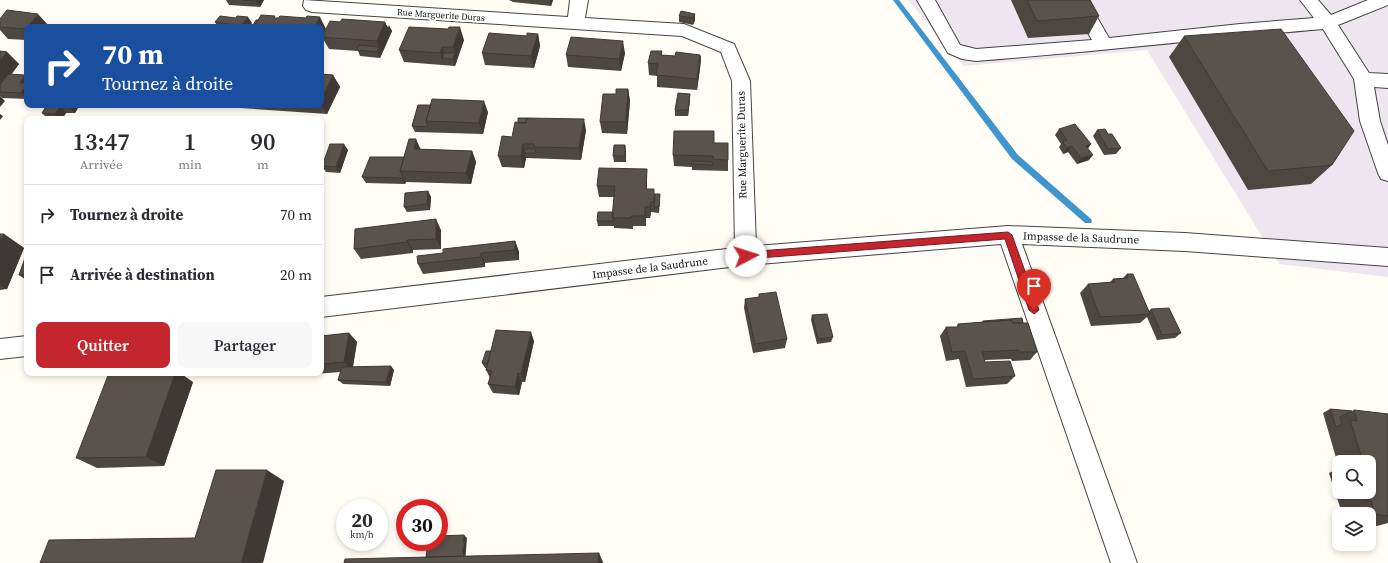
<!DOCTYPE html>
<html lang="fr">
<meta charset="utf-8">
<style>
body{margin:0;font-family:"Source Serif 4",serif;background:#f7f7f7;color:#2b2b33;height:100vh;display:flex;flex-direction:column;font-size:15px;white-space:nowrap}
*{box-sizing:border-box;margin:0}
p{font-size:13px;color:#7c7c81}
.icon{flex:none;width:22px;height:22px;fill:none;stroke:currentColor;stroke-width:2;stroke-linecap:round;stroke-linejoin:round}
.map{position:relative;flex:1;overflow:hidden}
.side{position:absolute;left:24px;top:116px;width:300px;height:260px;display:flex;flex-direction:column;background:#fff;border-radius:8px;box-shadow:0 2px 6px #0003}
.side>*{flex:none}
.banner{position:absolute;left:24px;top:24px;width:300px;height:84px;border-radius:8px;box-shadow:0 2px 6px #0003;background:#1a4fa0;color:#fff;overflow:hidden}
.tools{position:absolute;left:1332px;top:455px;display:grid;gap:8px}
.tools a{display:grid;place-items:center;width:44px;height:44px;border-radius:8px;background:#fff;box-shadow:0 2px 6px #0003;font-size:20px}
.speed{position:absolute;left:336px;top:499px;display:flex;gap:8px;font-size:20px;font-weight:700;text-align:center}
.speed>*{display:grid;place-content:center;width:52px;height:52px;border-radius:50%;background:#fff;box-shadow:0 2px 6px #0003;line-height:1}
.speed small{font-size:10px;font-weight:400}
.speed .limit{border:6px solid #d22;background:#fff;color:#111}
.pin{position:absolute;display:grid;place-items:center;width:34px;height:34px;color:#fff;margin:-41px -17px;border-radius:50% 50% 50% 0;rotate:-45deg;box-shadow:0 0 4px #0007}
.pin .icon{rotate:45deg}
.me{position:absolute;width:44px;margin:-22px;rotate:85deg;stroke-linejoin:round;filter:drop-shadow(0 0 3px #0008)}
.turn{display:flex;align-items:center;gap:14px;height:84px;padding:0 12px;font-size:18px}
.turn .icon{width:52px;height:52px;stroke-width:2.5}
.turn b{display:block;font-size:28px;line-height:34px}
.eta{display:flex;justify-content:space-evenly;align-items:center;height:68px;text-align:center}
.eta b{font-size:24px;font-weight:600;line-height:28px}
.cta{display:flex;gap:8px;margin-top:auto;padding:8px 12px}
.cta a{flex:1;height:46px;border-radius:8px;background:#c4262e;color:#fff;font-size:16px;font-weight:600;line-height:46px;text-align:center}
.cta a+a{background:#f7f7f7;color:#2b2b33}
ul{padding:0;list-style:none}
li{display:flex;align-items:center;gap:12px;height:60px;padding:0 12px;border-top:1px solid #e1e1e2}
li div{flex:1}
li b{display:block;font-size:15px}
li em{font-style:normal}
.map>svg:first-child{display:block}
</style>
<div class="map">
<svg width="1388" height="563" viewBox="0 0 1388 563">
<rect width="100%" height="100%" fill="#fffdf5"/>
<!-- industrial -->
<path fill="#eee6ef" d="M908,0h480v277l-109,-13 -132,-214 -183,16z"/>
<g fill="none" stroke-linecap="round" stroke-linejoin="round">
<!-- stream -->
<path fill="#3f96cf" fill-rule="evenodd" d="M893,0h6l119,155 73,64 1,2 -1,2h-6l-73,-64z"/>
<!-- minor casing -->
<g stroke="#444" stroke-width="2">
<path id="minor" d="M304,0l264,17 2,-17h18l-3,18 99,6 50,20 16,37 6,165 252,-20 177,7 203,15v18l-203,-15 -163,-7 115,319h-26l-110,-319 -255,21 -425,52v-20l414,-49 -3,-167 -11,-29 -39,-16 -370,-24 -6,-2 -3,-4z
M917,0h18l25,45 16,4 116,-9 -23,-40h18l22,38 131,-14 74,-6 -14,-18h18l13,15 37,-15h20v5l-50,20 31,48 19,1v14l-14,-1 6,34 8,24v36l-7,-2 -3,-6 -18,-52 -6,-42 -31,-50c-116,10 -231,23 -347,32l-14,-2 -14,-6z
M27,336v20l-27,3v-20z"/>
</g>
<!-- minor -->
<use href="#minor" fill="#fff" fill-rule="evenodd"/>
</g>
<!-- wall -->
<path fill="#4d4742" d="M226,0h38l-4,7 -31,-2z
M509,0h44l-2,6 -38,-4z
M1011,0h79l9,16 -10,18 -61,4z
M695,14v6l-2,5 -14,-3v-6z
M0,19l49,7v1h-22v13l-19,-1 -8,-9v-8l1,-1z
M215,22l37,1 -3,4h-31z
M340,22h45l1,3 6,6 -12,27 -20,-2 -2,-5 -29,-2 -7,-12z
M538,34l2,12 -6,22 -49,-3 -3,-12z
M1184,36l148,129 -21,19 -63,6 -79,-133z
M464,40l-9,26 -51,-4 -5,-12z
M0,51l7,1 12,12 -8,11 15,1 1,-2v25l-25,-1 -2,-2z
M662,51v4l13,1h26v6l-4,28 -40,-3v-11l-8,-1 -1,-12z
M625,53l-4,18 -53,-4 -2,-12z
M321,74l12,1 7,12 -13,27 -86,-6 -2,-3h82z
M628,89l2,12 -3,33 -25,-1 -2,-11z
M690,94v6l-2,16h-13v-6z
M47,105h31l1,1 -4,7h-9l-4,6h-14l-6,-6z
M418,105l70,7 -5,22 -68,-2 -3,-6z
M1059,129l32,15 -3,4 1,12 -12,4 -9,-12 -5,2 -4,-7 2,-3 -6,-9z
M586,130l-5,30 -55,-2 -2,10 -22,-1 -4,-11 14,-19z
M1097,130l11,4 13,14 -5,6 -12,1 -11,-19z
M714,143l14,17v11l-36,-1v-3l-18,-1 -1,-11z
M421,149l51,2 4,11 -5,22 -65,-2 -1,2 -39,-1 -4,-6z
M348,150l-8,23 -14,-1 -4,-6z
M626,151v11h-12l-1,-6z
M647,180v9l8,5 5,6 -1,13 -8,-1 -1,6h-4v8h-13v3l-19,-1v-2h-16l-1,-5 16,-9 1,-15h-15l-2,-11z
M428,191l3,6 -1,13 -23,2 -3,-5z
M441,230v19l-28,1v3l-52,6 -7,-10z
M0,234h4l20,14 -17,41 -7,1z
M515,241l4,11v8l-34,3v4l-62,7 -5,-10 25,-11z
M27,255v25h-1l-7,-5z
M1127,274l22,37 2,-2 30,24 -6,5 -18,2 -10,-23 -7,6 -49,3 -11,-33 8,-9 22,-2 3,-3 10,-1z
M759,294l28,45 -2,9 -32,5 -9,-45 1,-9 14,-2z
M812,315l21,22 -2,5 -14,2 -6,-24z
M983,321l40,2 14,29 -7,8 -18,1 -1,-2 -26,1v2l30,14 -8,8 -41,3 -7,-28 -13,2 -6,-25 6,-9h11l1,-3 24,-2z
M349,333l8,9 -4,25 41,3 -4,16 -47,-2 -5,-4 3,-8 -40,3 -2,-2h22v-37z
M534,341l-9,41h-3l-3,13 -26,-2 -5,-9 2,-6 -4,-8v-2h-1l-3,-5 9,-12z
M193,382l-29,84 -67,2 -21,-10z
M1330,409l22,2 2,-1 34,4v109l-11,3 -8,-1v-11h-20l-1,-6 -8,-1 -11,-34 10,-5v24h30v-30h-30v6l-16,-55z"/>
<!-- shaded-wall -->
<path fill="#3f3936" d="M257,0h7l-4,7 -4,-6z
M550,0h3l-2,6z
M38,14l11,12v1h-21z
M695,14v6l-2,5v-7z
M248,17l4,6 -3,4h-8v-1z
M320,17l6,12 -5,10v-12h-7z
M385,22l3,6 1,-3 3,6 -12,27 -3,-6 2,-5 -2,-6z
M460,27l4,13 -9,26 -2,-7 2,-6 -2,-6z
M538,34l2,12 -6,22 -3,-12z
M623,41l2,12 -4,18 -2,-12z
M442,47l5,12 -5,-1 2,7 -4,-12z
M7,52l12,12 -19,25v-28z
M700,55v12l-3,23v-11z
M25,75l1,2h-1l2,2v20l-6,-6 -1,-10z
M333,75l7,12 -13,27 -6,-10v-3z
M628,89l2,12 -3,33 -1,-12z
M690,94v6l-2,16v-6z
M0,96l5,5 -5,6z
M484,101l4,11 -5,22 -4,-11z
M70,105h8l1,1 -4,7 -6,-6z
M60,107l6,6 -4,6h-2l-5,-5z
M0,114l3,2 -3,4z
M584,119l2,11 -5,30 -2,-12z
M416,139l5,11 -7,-1z
M344,144l4,6 -8,23 -4,-6z
M523,144l2,9h-1l2,5 -2,10 -3,-12z
M1091,144l-4,6 -1,-4z
M625,145l1,6v11l-1,-6z
M1072,146l-4,6 -5,2 4,-6z
M472,151l4,11 -5,22 -5,-11z
M1093,155l-4,5 -12,4 4,-6z
M647,169v31l-1,-11z
M403,177l3,5 -1,2 -3,-6z
M428,191l3,6 -1,13 -3,-6z
M650,202l1,10 -1,6z
M645,207l1,11v8l-1,-10z
M436,219l5,11v19l-5,-10z
M4,234l20,14 -17,41 -7,-4v-42z
M407,240l6,10v3l-6,-11z
M515,241l4,11v8l-4,-10z
M481,253l4,10v4l-4,-10z
M531,332l3,9 -9,41 -4,-8z
M349,333l8,9 -5,29 -8,-9z
M391,366l3,4 -4,16 -4,-4z
M175,373h5l13,9 -29,84 -18,-9z
M518,373l4,9 -3,13 -4,-8z
M267,470l17,11 -21,82h-22z
M464,535l3,3 -2,25 -3,-1z
M599,553l4,9v1h-5z"/>
<!-- building -->
<path fill="#5a524d" stroke="#3f3936" d="M243,0h14l-1,1z
M1027,0h63l9,16 -62,5z
M7,10l31,4 -10,13h-1v2l-27,-2v-5l2,-2h-2v-1z
M681,11l14,3 -2,4 -14,-2z
M261,15l14,1 -1,2h4l2,-2 26,2 1,-2 13,1 -6,10h-60z
M220,16l16,2 1,-2 11,1 -7,9 -26,-4z
M342,19l43,3 -8,19 -55,-4 8,-16 10,1z
M256,20h2l-4,7h-2z
M409,27l39,2 1,-2h11l-7,20h-11l-2,6 -41,-3z
M1281,29l73,102 -22,34 -64,6 -84,-135z
M489,33l38,3v-3l11,1 -7,22 -49,-3z
M571,37l52,4 -4,18 -53,-4z
M359,45l20,2 -2,5 -20,-2z
M0,51l7,1 -7,9z
M651,51h11l-1,4 14,1 1,-4 24,3 -3,24 -41,-4 2,-11 -10,-1z
M444,53h11l-2,6 -11,-1z
M8,74l17,1 -5,8h7v2l-6,8 -21,-1v-7z
M321,74l12,1 -12,26z
M616,89h12l-2,33h-26l3,-28h13z
M678,93l12,1 -2,16h-13z
M432,99l52,2 -5,22 -53,-2z
M47,105h23l-1,2h-9l-5,7 -13,-1z
M418,105h13l-5,16 2,6 -16,-1z
M518,118h9l-1,5h-8z
M527,118l57,1 -5,29 -45,-1v-3h-11l-2,12h-23l4,-20 10,1 3,-15 11,1z
M1075,124l16,20 -5,2 7,9 -12,3 -9,-12 -5,2 -4,-6 4,-2 -8,-11z
M1105,129l3,5h4l9,14 -13,1 -11,-19z
M674,131h40v12h14v17l-15,-1v-3l-40,-1z
M409,139h7l-2,10 58,2 -6,22 -66,-2z
M330,144h14l-8,23 -14,-1z
M614,145h11v11h-12z
M525,149h10l1,4h-12z
M370,157h34l-4,14 3,6 -1,1 -40,-1z
M692,161l20,1 1,3 -21,-1z
M599,168l48,1 -1,20h8v13h-4v5h-5v9h-14v2h-19l3,-32h-18z
M428,191l-1,13 -23,3 1,-14z
M655,194h5l-1,13h-5z
M598,212h15v9h-16z
M436,219v20l-29,1v2l-53,7 1,-20z
M0,234h4l-4,9z
M515,241v9l-34,3v4l-63,7 -1,-8 26,-3v-4z
M26,255h1v19l-8,1z
M1127,274h6l17,40 -50,3 -12,-33 27,-2 -2,-3 15,-1z
M776,292l11,47 -32,5 -10,-45 14,-2v-3z
M1169,308l12,25 -19,2 -11,-26z
M827,314l6,23 -15,2 -6,-24z
M1022,318l1,5h-10l-2,-3 -28,2v-1z
M1011,320l2,3h15l9,29h-18l-1,-2 -36,2 3,10 25,-1 5,15 -42,3 -8,-28 -13,1 -6,-25h12v-3z
M496,330l35,2 -10,42 -3,-1 -3,14 -27,-3 4,-13 -6,-1z
M349,333l-5,29 -23,2v-28z
M486,351h5l-4,13 -5,-1z
M391,366l-5,16 -48,-2 4,-13z
M109,373h66l-29,84 -70,1z
M1330,409l22,2 -12,6 2,7 -6,3z
M1354,410l34,4v102l-13,-2 -4,-14 -8,-1 -2,-7h8v-30h-6l-13,-42 7,1z
M216,470h51l-26,93h-201l9,-23 146,-2z
M464,535l-2,21 -36,1 2,-15h11v-6z
M599,553l-1,10h-254l1,-4z"/>
<!-- route -->
<path fill="#c4262e" stroke="#7f191e" d="M1008,232l4,3 27,75 -5,4 -5,-4 -24,-71 -259,20 -5,-3 5,-4z"/>
<g text-anchor="middle" dominant-baseline="central" stroke-width="4" stroke-linejoin="round" paint-order="stroke">
<!-- far-street labels -->
<g font-size="9" fill="#111" stroke="#fff">
<text transform="translate(441 15) rotate(4)">Rue Marguerite Duras</text>
</g>
<!-- street labels -->
<g font-size="11" fill="#111" stroke="#fff">
<text transform="translate(742 145) rotate(-91)">Rue Marguerite Duras</text>
<text transform="translate(1081 238) rotate(2)">Impasse de la Saudrune</text>
<text transform="translate(650 268) rotate(-7)">Impasse de la Saudrune</text>
</g>
</g>
</svg>
<div class="tools">
<a><svg class="icon" aria-label="search" viewBox="0 0 24 24"><circle cx="10" cy="10" r="6"/><path d="M15 15l6 6"/></svg></a>
<a><svg class="icon" aria-label="layers" viewBox="0 0 24 24"><path d="M12 4l9 5-9 5-9-5zM3 14l9 5 9-5"/></svg></a>
</div>
<div class="speed"><div>20<small>km/h</small></div><div class="limit">30</div></div>
<div class="pin" style="left:1034px;top:310px;background:#d93025"><svg class="icon" aria-label="arrive" viewBox="0 0 24 24"><path d="M6 21V4h12l-3 4 3 4H6"/></svg></div>
<svg class="me" style="left:746px;top:256px" viewBox="-20 -20 40 40"><circle r="19" fill="#fff"/><path d="M0-13L10 11 0 6-10 11z" fill="#c4262e"/></svg>
<div class="banner">
<div class="turn"><svg class="icon" aria-label="right" viewBox="0 0 24 24"><path d="M7 20v-9h11M14 6l5 5-5 5"/></svg><div><b>70 m</b>Tournez à droite</div></div>
</div>
<section class="side">
<div class="eta">
<div><b>13:47</b><p>Arrivée</p></div>
<div><b>1</b><p>min</p></div>
<div><b>90</b><p>m</p></div>
</div>
<ul>
<li><svg class="icon" aria-label="right" viewBox="0 0 24 24"><path d="M7 20v-9h11M14 6l5 5-5 5"/></svg><div><b>Tournez à droite</b></div><em>70 m</em></li>
<li><svg class="icon" aria-label="arrive" viewBox="0 0 24 24"><path d="M6 21V4h12l-3 4 3 4H6"/></svg><div><b>Arrivée à destination</b></div><em>20 m</em></li>
</ul>
<div class="cta"><a>Quitter</a><a>Partager</a></div>
</section>
</div>
